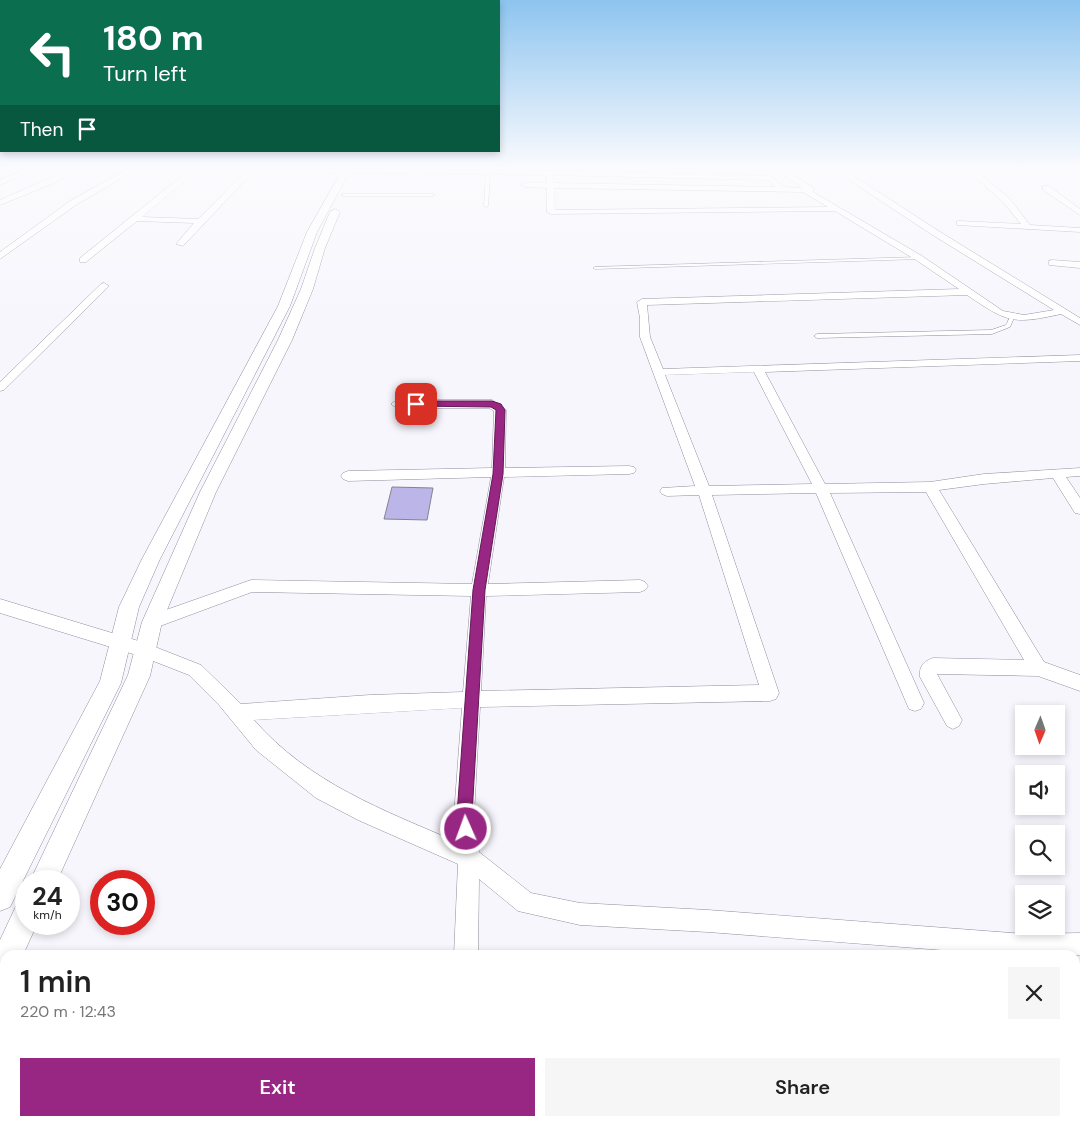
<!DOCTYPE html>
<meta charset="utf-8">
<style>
body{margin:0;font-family:"DM Sans",sans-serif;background:#f6f6f6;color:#222;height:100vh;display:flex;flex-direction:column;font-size:19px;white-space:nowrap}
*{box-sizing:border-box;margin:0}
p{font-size:16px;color:#767676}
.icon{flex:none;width:28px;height:28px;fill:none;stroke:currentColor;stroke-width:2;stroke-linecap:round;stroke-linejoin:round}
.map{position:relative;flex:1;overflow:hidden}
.side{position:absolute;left:0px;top:950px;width:1080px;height:176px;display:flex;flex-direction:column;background:#fff;border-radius:15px 15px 0 0;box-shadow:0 2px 8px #0003}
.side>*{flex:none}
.banner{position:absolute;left:0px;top:0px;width:500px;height:152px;box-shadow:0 2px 8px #0003;background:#0b6e4f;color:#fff;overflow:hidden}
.needle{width:32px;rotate:182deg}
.tools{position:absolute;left:1015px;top:705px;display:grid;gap:10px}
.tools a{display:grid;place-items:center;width:50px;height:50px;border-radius:0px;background:#fff;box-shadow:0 2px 8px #0003;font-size:25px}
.speed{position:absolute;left:15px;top:870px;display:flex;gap:10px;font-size:25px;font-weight:700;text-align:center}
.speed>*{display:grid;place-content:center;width:65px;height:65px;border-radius:50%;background:#fff;box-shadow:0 2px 8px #0003;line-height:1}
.speed small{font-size:12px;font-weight:400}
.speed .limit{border:8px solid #d22;background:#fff;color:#111}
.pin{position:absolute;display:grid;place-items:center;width:42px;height:42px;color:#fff;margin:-21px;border-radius:10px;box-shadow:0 2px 8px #0006}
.me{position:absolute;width:55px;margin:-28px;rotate:358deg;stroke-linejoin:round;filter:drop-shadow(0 0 4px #0008)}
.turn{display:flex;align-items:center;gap:18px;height:105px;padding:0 20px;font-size:22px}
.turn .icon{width:65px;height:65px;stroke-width:2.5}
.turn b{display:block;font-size:35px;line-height:42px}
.then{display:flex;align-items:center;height:48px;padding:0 20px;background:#0003;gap:10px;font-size:19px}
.round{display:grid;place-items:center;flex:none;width:52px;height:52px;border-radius:0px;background:#f6f6f6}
.head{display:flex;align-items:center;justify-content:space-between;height:85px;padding:0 20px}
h1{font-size:30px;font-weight:600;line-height:38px}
.action{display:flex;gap:10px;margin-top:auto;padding:10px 20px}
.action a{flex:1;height:58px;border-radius:0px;background:#982683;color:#fff;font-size:20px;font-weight:600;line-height:58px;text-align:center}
.action a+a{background:#f6f6f6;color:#222}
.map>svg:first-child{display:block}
</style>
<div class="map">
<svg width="1080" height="1126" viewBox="0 0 1080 1126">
<rect width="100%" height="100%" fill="#f7f6fd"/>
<!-- building -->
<path fill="#bcb5e7" stroke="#848292" d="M392,487l41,1 -6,32 -43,-1z"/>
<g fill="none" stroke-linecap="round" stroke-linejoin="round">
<!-- service casing -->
<g stroke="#8f8d9e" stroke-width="1">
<path id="service" d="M488,171l2,1 -2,34 -2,1 -2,-1 2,-34z
M342,194h91l2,1 -2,1h-90z
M919,257h2v2l-326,10 -2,-1 2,-1z
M1010,317l4,1 -4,9 -18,7 -175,4 -3,-2 3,-2 174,-4 15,-5z"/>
</g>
<!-- minor casing -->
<g stroke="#8f8d9e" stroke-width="1">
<path id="minor" d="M33,167h8l-41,18v-5z
M72,167h7l-25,16 -54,22v-5l48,-21z
M131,167l393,3 246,6 14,11 18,1 -30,-21h7l35,21 -1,4 109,64 81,55 21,4 30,-5 -123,-76 -97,-64h-23l-7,-3h59l-3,2h-17l94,61 143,88v7l-19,-11c-49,11 -54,8 -94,-19l-320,10 3,32 13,32 417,-14v6l-315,11 60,112 105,-2 54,-8 96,-6v8l-14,1 14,21v16l-5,-1 -22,-35 -69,6 -45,6 105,172 36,13v16l-42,-15 -101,-2 25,46 -3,6 -6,3 -6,-3 -27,-49c-1,-11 3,-15 13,-19l91,2 -98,-168 -96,1 94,210 -3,6 -6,2 -6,-2 -93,-216 -104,2 67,198 -3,6 -6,2 -290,6 -6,108 5,37 52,41 49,10 128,7 317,24 55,-1v22h-73l-299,-23 -128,-7 -62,-14 -39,-32 -1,76h-24l4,-91 -100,-44 -42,-22 -60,-48 -37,-45 -30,-30 -46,-18 -143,-44v-14l145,44 56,22 40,39 129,-9 93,-3 8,-96 -219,-4 -100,37 -6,-2 -2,-5 2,-5 105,-37 221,4 19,-107 -143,4 -5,-2 -2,-3 2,-3 5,-2 144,-3 2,-57 -5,-3h-92l-6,-4 6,-4h95l14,10 -1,58 124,-2 5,1 2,3 -2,3 -5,1 -125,3 -16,107 152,-4 5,2 3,4 -3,4 -5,2 -154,4 -5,95 278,-6 -60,-190 -32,1 -5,-2 -2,-3 2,-3 33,-2 -55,-149v-19l-3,-16 5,-3 317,-10 -43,-29 -81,-49 -284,3 -4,-2v-24l-22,-1 -4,-2 4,-2h22v-8l-294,-3 -70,74 -7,-2 18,-21 -57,-2 -51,41h-6v-4l109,-88 -51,-2 -62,37 -76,54v-7l70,-51zM197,171l48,1 -47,47 -56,-2zM553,175l215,5 7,7 -221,-4zM554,188l249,4 25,15 -273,3zM754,372l58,112 -103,2 -44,-111zM462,708l-8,107 3,27c-74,-32 -148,-59 -203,-122z
M964,167h7l38,31 21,27 50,3v4l-123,-7v-4h3l61,3 -18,-22z
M1070,167l10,1v5l-9,-5z
M1043,186h6l31,23v6l-37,-25z
M1052,260l28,2v6l-31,-3v-4z
M104,283l5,3 -2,2 -103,102 -4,1v-9l101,-98z
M684,1121h61l2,5h-61z"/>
</g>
<!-- tertiary casing -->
<g stroke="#8f8d9e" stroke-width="1">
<path id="tertiary" d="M344,167h8l-35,65 -27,74 -130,253 -21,48 -18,76 -111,224 -10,4v-42l100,-188 19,-74 23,-48 136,-253 29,-74z
M335,209l5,3 -15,36 -12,41 -21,51 -76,152 -54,130 -12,54 -93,205h-27l98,-206 14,-53 58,-130 78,-152 23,-51 14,-41 15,-36z
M26,902v22h11l-14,31h-18v29l-5,2v-46l16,-34z"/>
</g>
<!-- service -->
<use href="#service" fill="#fff" fill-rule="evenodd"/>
<!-- minor -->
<use href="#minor" fill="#fff" fill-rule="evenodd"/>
<!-- tertiary -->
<use href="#tertiary" fill="#fff" fill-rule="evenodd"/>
</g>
<!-- sky -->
<linearGradient id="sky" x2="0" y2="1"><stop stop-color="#8dc4ef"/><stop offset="0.52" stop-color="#fbfbfe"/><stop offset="1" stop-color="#fbfbfe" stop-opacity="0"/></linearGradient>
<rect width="1080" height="324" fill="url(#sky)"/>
<!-- route -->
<path fill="#982683" stroke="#631955" d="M416,401h76l9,3 4,6 -2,64 -18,116 -13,225 2,14 -3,5 -5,3 -6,-3 -3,-19 16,-225 20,-116 3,-64 -5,-3 -78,-1v-4z"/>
</svg>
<div class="tools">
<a><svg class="needle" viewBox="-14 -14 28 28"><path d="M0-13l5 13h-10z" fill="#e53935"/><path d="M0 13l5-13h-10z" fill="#767676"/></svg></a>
<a><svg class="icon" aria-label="sound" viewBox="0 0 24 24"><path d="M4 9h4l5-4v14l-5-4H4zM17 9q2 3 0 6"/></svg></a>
<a><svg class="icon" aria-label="search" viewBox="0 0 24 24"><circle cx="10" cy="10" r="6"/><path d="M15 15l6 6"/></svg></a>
<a><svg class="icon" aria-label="layers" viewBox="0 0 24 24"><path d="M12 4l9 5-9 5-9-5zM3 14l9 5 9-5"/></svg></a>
</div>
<div class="speed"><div>24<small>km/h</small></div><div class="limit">30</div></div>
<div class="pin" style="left:416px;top:404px;background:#d93025"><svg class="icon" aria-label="arrive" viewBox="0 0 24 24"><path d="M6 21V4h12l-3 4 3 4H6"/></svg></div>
<svg class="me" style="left:466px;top:829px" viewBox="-20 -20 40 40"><circle r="17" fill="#982683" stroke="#fff" stroke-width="3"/><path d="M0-11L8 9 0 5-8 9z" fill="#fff"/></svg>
<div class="banner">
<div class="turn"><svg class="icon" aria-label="left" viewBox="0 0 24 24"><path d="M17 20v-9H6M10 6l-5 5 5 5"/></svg><div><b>180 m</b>Turn left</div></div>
<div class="then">Then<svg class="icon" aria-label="arrive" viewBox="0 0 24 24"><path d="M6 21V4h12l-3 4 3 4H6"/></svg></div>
</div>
<section class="side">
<div class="head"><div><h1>1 min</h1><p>220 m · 12:43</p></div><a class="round"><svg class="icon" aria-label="close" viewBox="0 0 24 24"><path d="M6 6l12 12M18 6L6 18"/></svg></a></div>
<div class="action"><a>Exit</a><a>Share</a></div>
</section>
</div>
